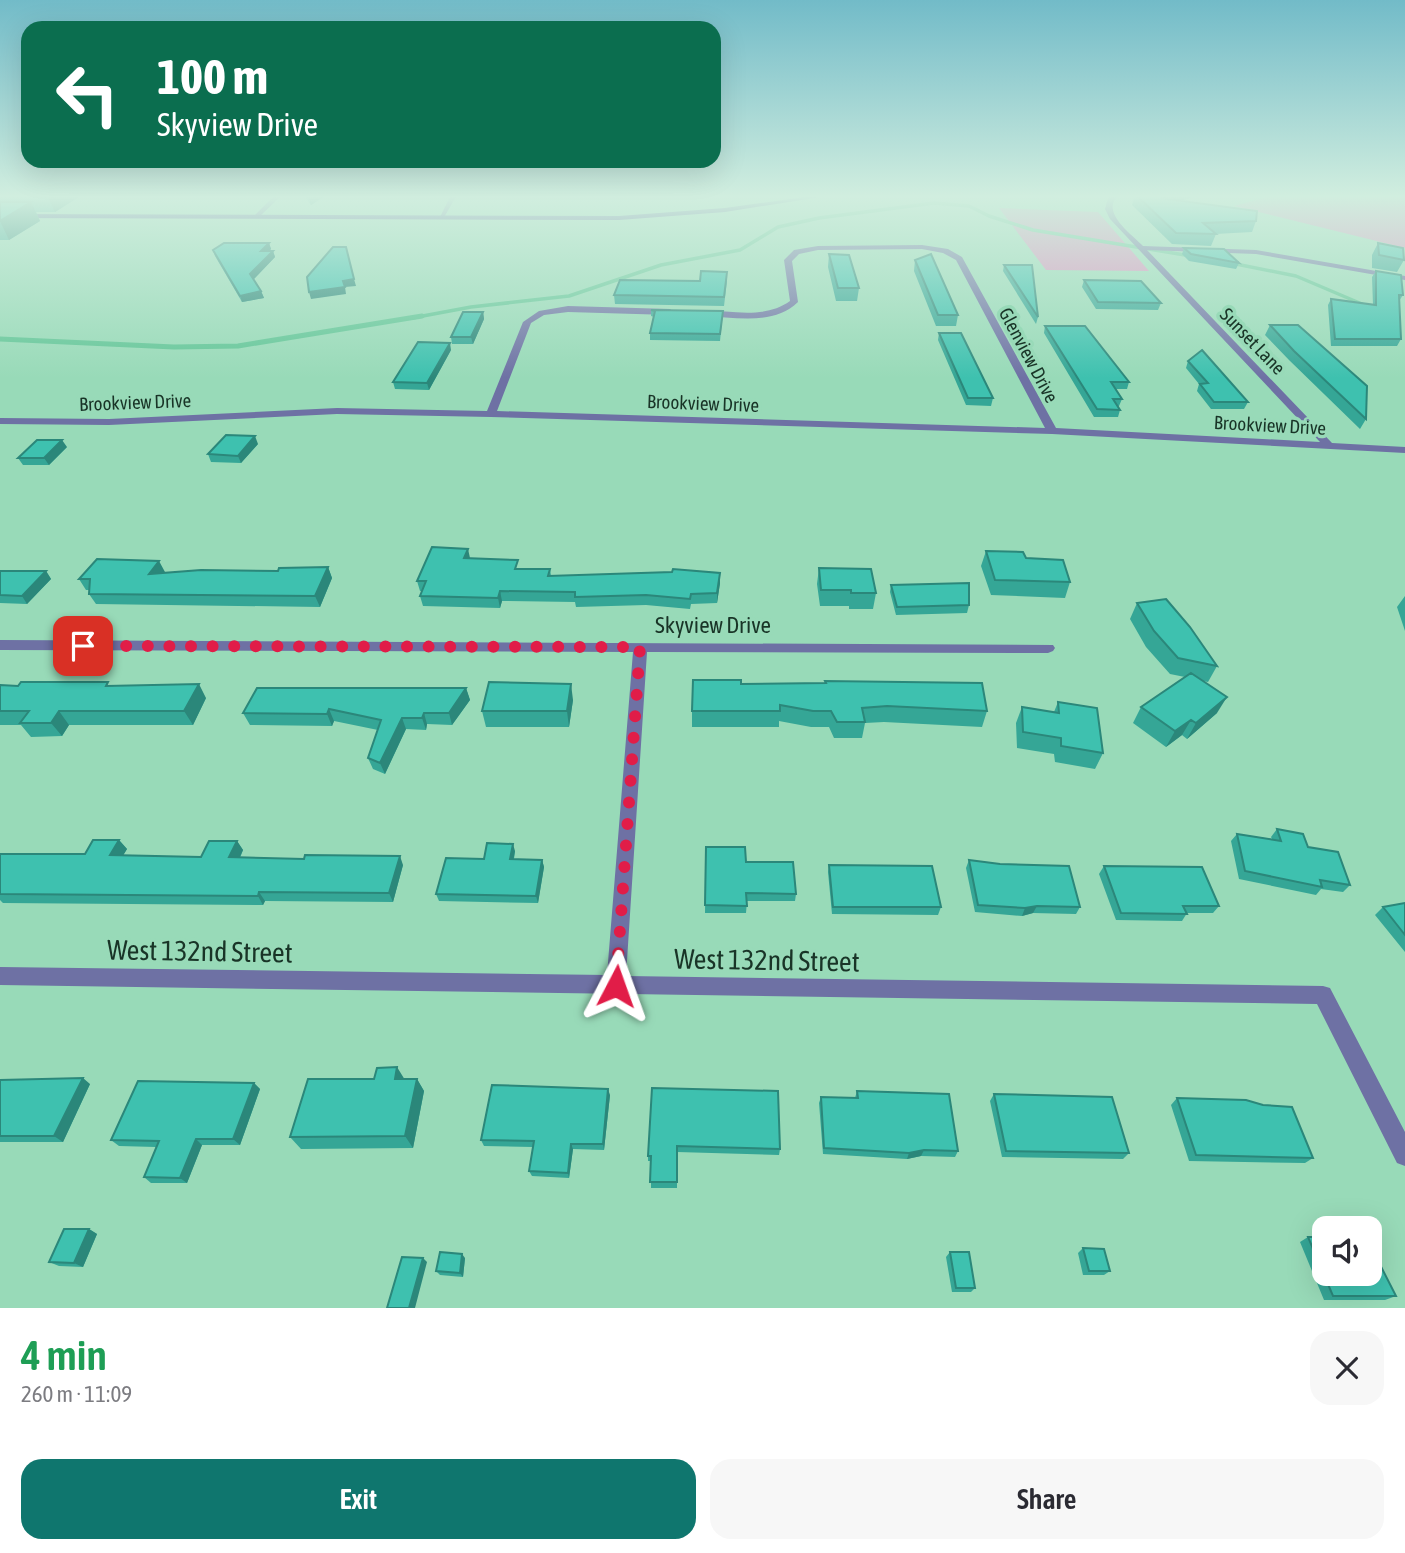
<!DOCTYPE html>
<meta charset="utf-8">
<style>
body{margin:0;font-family:"Asap Condensed",sans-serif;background:#f7f7f7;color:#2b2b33;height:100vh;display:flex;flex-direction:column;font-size:26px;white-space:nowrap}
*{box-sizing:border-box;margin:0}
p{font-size:23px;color:#7c7c81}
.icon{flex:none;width:38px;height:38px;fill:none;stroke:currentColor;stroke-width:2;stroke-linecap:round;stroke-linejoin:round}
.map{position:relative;height:1308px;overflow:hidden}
.panel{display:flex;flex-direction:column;background:#fff;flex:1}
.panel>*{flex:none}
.top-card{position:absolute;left:21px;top:21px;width:700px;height:147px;border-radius:21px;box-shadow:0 7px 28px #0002;background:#0b6e4f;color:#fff;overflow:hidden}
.tools{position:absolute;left:1312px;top:1216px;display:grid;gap:14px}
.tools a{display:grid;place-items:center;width:70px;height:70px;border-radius:14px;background:#fff;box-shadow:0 7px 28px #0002;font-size:35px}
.pin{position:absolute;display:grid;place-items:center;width:60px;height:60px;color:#fff;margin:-30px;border-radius:14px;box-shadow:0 4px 10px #0006}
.me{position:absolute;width:77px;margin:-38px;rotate:4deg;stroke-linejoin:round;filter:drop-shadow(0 0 5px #0008)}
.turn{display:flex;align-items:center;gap:24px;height:147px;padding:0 21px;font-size:32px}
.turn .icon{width:91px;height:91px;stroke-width:2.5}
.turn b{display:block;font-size:49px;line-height:60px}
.round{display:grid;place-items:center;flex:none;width:74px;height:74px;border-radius:21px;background:#f7f7f7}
.headline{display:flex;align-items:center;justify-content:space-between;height:119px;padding:0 21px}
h1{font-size:42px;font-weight:600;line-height:52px;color:#1e9e55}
.primary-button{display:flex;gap:14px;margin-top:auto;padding:14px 21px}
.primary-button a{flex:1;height:80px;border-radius:21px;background:#0f766e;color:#fff;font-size:28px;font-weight:600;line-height:80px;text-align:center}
.primary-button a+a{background:#f7f7f7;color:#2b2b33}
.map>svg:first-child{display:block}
</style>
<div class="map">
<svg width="1405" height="1308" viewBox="0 0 1405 1308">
<rect width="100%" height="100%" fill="#98dab8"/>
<!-- green -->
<path fill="#dc90c0" d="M1274,195h131v53l-171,-42z
M999,208l99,4 51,59 -103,-1z"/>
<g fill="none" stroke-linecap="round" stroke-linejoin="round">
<!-- stream-far1 -->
<path stroke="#62c597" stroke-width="3.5" d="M1231,263l65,13 73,31
M412,318l59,-11 98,-11 92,-31 79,-15 38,-23 41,-9 115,-15 35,3 20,10 44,14 158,26"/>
<!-- stream -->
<path stroke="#62c597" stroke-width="5" d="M0,339l174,8 64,-1 184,-30"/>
<!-- street -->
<path fill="#6e71a4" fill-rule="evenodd" d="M275,195h7l-24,23h-4v-2z
M451,195h6l-14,24h-4z
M1112,195h7c-20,16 12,39 24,51l113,4 149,26v4l-149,-26 -109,-4 185,193 73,4v6l-353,-19 -561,-17 -154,-3 -228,11 -109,-1v-6l109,1 228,-11 150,3 36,-89 16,-11 29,-5 102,3 4,3 -4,3 -102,-3 -24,3 -13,8 -34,88 548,17 -89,-168 -13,-7 -21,-4 -104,1 -19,4 -7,7 6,41c-25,24 -63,15 -94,14l-4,-3 4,-3c29,1 61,9 86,-9l-6,-41 10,-10 24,-4 104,-1 26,4 14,8 94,171 264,14 -210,-223 -5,-10 3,-11z
M0,640l1053,5 2,3 -2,3 -5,2 -401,-1 -21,324 697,10 7,2 75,144v34l-8,-3 -80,-159 -1317,-19v-18l607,8 26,-323 -633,-2z"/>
<!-- secondary -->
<path fill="#47448f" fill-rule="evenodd" d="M819,195h14l-108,17 -106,8 -619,-2v-4l619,2 106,-8z"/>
</g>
<!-- wall -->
<path fill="#35a696" d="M0,195h82l-27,17h-19l4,9 -31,19h-9z
M304,195h29l-1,1h-7l-14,9z
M1135,195h64l-18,6 75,20 -4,11 -37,2h1l-5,12 -39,-2 -40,-39z
M269,243l2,6 -2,2h4l2,6 -21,22 7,12 3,7 -22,4 -27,-46 -2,-6z
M1378,243l26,17 -7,12 -25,-4v-13z
M1184,248l55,15 -3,6 -47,-8 -7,-7z
M829,254l30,34 -2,13h-21l-8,-34z
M915,260l43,55 -2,11h-20l-22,-55z
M1004,265l34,52 -2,7 -33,-53z
M1376,271l27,24 -4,6 2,38 -4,7h-66l-3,-41 3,-6 42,6 -1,-28z
M1084,280l77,23 -3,7 -62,-1 -14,-22z
M700,281h27l-3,25 -109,-2 -1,-9z
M651,310l72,1 -3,30 -70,-1v-7l4,-16 -3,-1z
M483,312l1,7 -11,25h-21l-1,-7z
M1270,325l96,94 -6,10 -71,-69 -24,-25z
M1045,326l84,56 -2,7h-11l6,10 -3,7h-1l2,4 -2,7h-24l-50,-84z
M939,333l54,65 -2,8 -25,-1 -28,-65z
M451,350l-22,40 -34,-1 -2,-7z
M1188,361l60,41 -4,7h-33l-14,-18 2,-7 -13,-16z
M258,444l-17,19 -30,-1 -3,-8z
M67,447l-18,18h-26l-5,-7z
M986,551l40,7 44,24 -5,16 -74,-3 -10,-29z
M470,558l49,11h31l1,7 169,7 -3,20 -26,1 -1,5 -44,-4 -70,2 -1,-5 -73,-1 -2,7 -77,-2 -3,-10 2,-5h-2l-3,-10z
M328,567l4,11 -12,29 -224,-3 -7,-10v-4h-3l-7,-11 86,-7 -1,1 114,-2z
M819,568l57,25 -3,16h-24v-3h-29l-3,-22z
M0,571h46l5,8 -24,25 -27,-1z
M891,585l78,20 -2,8 -71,2 -6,-23z
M1405,596v35l-8,-24z
M1137,603l80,63 -9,16 -5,-1 14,32 -30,26 -5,-4 -16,12 -33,-24 8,-16 44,-30 -15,-3 -24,-27 -16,-28z
M825,681l162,30 -5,16 -98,-5 -19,1 -3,15h-28l-5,-11h-18l-32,-6v6h-87v-16l49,-27 84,-1z
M0,685l110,1 96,12 -13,27h-124l-7,11 -31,1 -10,-12h-21z
M466,688l4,12 -18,25 -25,-1 -1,6 -20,-1 -21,45 -12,-5 -5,-11 10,-28 -44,-9 -2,5 -82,-1 -7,-12z
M573,700l-4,27h-83l-4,-16z
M1058,702l45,51 -8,16 -40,-7 -1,-8 -37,-6 -1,-25 6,-16 32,5z
M1277,829l31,18 42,38 -7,7 -22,-3 -5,6 -77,-16 -8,-38 6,-7 35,5 -1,-2z
M119,840l8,9 -4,6 78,2 36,-16 6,9 -3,8 163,7 -10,37 -128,-1 -2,4 -260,-2 -3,-3v-46h85z
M706,847l40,15 50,32 -1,7h-48l-1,12h-41z
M515,851l-1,8 28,1 2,7 -6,36 -99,-2 -3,-7 48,-35z
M969,860l111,47 -4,7 -43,-1 -11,3 -47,-4 -9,-44z
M829,865l112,42 -3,8 -106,-1 -4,-42z
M1104,866l115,40 -6,7h-26l-5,8 -66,-1 -17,-46z
M1405,903v49l-30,-37 8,-8z
M404,1079h13l7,12 -11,57 -112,1 -11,-12z
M0,1080l90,4 -27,58h-63z
M254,1083l6,6 -20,56h-38l-15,38h-36l-7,-6 12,-30 -37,-1 -8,-6z
M652,1088l128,61 -1,6 -102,-3v36h-26v-27h-3v-5z
M857,1091l101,60 -3,6 -34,-1 -14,3 -84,-5 -4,-51 2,-6 34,1z
M994,1094l135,59 -6,6 -121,-2 -12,-56z
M610,1095l-6,55 -31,-1 -4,29 -37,-2 -3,-5 4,-24 -49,-1 -3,-6z
M1177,1098l136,60 -8,5 -116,-2 -18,-56z
M89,1229l8,5 -14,33 -24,-1 -10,-4z
M1308,1237l88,59 -11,4h-61l-24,-58z
M1083,1248l27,23 -6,4h-21l-5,-22z
M950,1252l25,36 -4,4h-19l-6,-35z
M465,1258l-2,19 -23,-2 -4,-4z"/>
<!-- shaded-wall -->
<path fill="#2b877a" d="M47,195h35l-27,17z
M308,195h16l1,1 -14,9z
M1169,195h30l-43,13 4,-10z
M31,202l9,19 -31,19 -9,-19z
M269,243l2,6 -8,8 -2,-6z
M273,251l2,6 -22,23 -3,-6z
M354,279l2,7 -11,1 -2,-6z
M345,287l1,7 -35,5 -2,-7z
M261,291l3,7 -22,4 -2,-6z
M483,312l1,7 -11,25 -2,-7z
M450,343l1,7 -22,40 -2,-7z
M255,436l3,8 -17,19 -3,-7z
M62,440l5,7 -18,18 -5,-7z
M468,549l2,9h-6z
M159,561l6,11 -10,13 -6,-11z
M328,567l4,11 -12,29 -5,-11z
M46,571l5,8 -24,25 -5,-8z
M720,573v10l-3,20v-10z
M500,591l2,10 -2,7 -2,-10z
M199,684l7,14 -13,27 -9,-14z
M571,684l2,16 -4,27 -2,-16z
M466,688l4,12 -18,25 -3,-12z
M1227,697l-10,16 -30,26 9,-16z
M329,709l5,12 -2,5 -5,-12z
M59,711l10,14 -7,11 -11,-13z
M424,713l3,11 -1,6 -4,-12z
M402,718l4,11 -21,45 -5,-11z
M1191,720l-9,15 -16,12 9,-16z
M119,840l8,9 -9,15 -8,-9z
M237,841l6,9 -8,17 -6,-10z
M513,844l2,7 -3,16 -2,-8z
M400,856l3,9 -10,37 -4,-9z
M542,860l2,7 -6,36 -2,-7z
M259,892l6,9 -2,4 -5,-9z
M1037,906l-4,7 -11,3 3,-8z
M397,1067l8,13 -10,-1z
M83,1078l7,6 -27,58 -9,-6z
M417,1079l7,12 -11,57 -8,-12z
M254,1083l6,6 -20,56 -7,-6z
M608,1089l2,6 -6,55 -1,-6z
M196,1139l6,6 -15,38 -7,-5z
M571,1144l2,5 -4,29 -1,-5z
M924,1150l-3,6 -14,3 2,-6z
M89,1229l8,5 -14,33 -9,-4z
M462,1254l3,4 -2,19 -3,-4z
M423,1258l4,4 -12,46h-6z"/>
<!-- building -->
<path fill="#3ec1af" stroke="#2b877a" stroke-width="2" d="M1136,195l12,1v-1h21l-9,3 97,13 -1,10 -53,2 13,11 -40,-1z
M0,202h31l-31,19z
M224,243h45l-8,8h12l-23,23 11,17 -21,5 -27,-46z
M1378,243l25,5 1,12 -25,-5z
M333,247h13l8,32 -11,2 2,6 -36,5 -2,-15z
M1184,248l40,1 15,14 -48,-9z
M829,254l20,1 10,33h-21z
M931,254l27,61h-20l-23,-55z
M1004,265h28l6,52z
M701,271l26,1 -3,25 -110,-2 6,-15 80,1z
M1376,271l25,4 2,20h-4l2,44h-66l-4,-40 45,6z
M1084,280l57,1 20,22 -63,-1z
M651,310l72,1 -3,23 -70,-1 5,-22z
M463,312h20l-12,25h-20z
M1270,325h28l69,61 -1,33 -72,-68z
M1045,326h40l44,56h-18l11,17h-9l7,11 -23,-1z
M939,333h22l32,65h-25z
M418,342l32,1 -23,40 -34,-1z
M1202,350l46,52h-34l-14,-18 8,-1 -20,-22z
M226,435l29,1 -17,20 -30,-2z
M37,440h25l-18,18h-26z
M432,547l36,2 -4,9 54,2 -3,9h35l-2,7 124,-4 1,-3 47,4 -3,20 -26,1 -1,5 -44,-4 -71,2v-5l-75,-1 -2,7 -78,-2 6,-15h-9z
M986,551l37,1 3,6 37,2 7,22 -75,-2z
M97,559l62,2 -10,13 52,-4 77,1 1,-3 49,-1 -13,29 -226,-2 1,-15h-11z
M819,568l52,1 5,24h-25v-3h-30z
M0,571h46l-24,25 -22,-1z
M969,583v22l-72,2 -6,-22z
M1166,599l24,28 27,39 -39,-8 -24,-27 -17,-28z
M1191,673l36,24 -31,26 -5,-3 -16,11 -34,-24z
M693,680h48v4l85,-1 -1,-2 157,2 5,28 -100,-5 -25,2 3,14h-28l-6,-11h-18l-33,-6v6h-88z
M21,682h87l-2,4 93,-2 -15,27h-125l-8,12h-31l9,-12h-29v-26l18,1z
M489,682l82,2 -4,27h-85z
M257,688h209l-17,25h-25l-2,5h-20l-22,45 -12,-5 13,-38 -52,-11 -2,5 -84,-1z
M1058,702l39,6 6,45 -42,-7v-8l-38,-6 -1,-25 37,6z
M1277,829l26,5 5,13 30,5 12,33 -30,-5 2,7 -77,-16 -8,-37 44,7z
M93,840h26l-9,15 91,2 8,-16h28l-8,16 75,2 1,-4 95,1 -11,37 -130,-1 -1,4 -258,-2v-40h85z
M487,843l26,1 -3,15 32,1 -6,36 -100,-2 10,-36 38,1z
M706,847h39l1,15h47l3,32 -50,-1 1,13 -42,-1z
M969,860l31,4 69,2 11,41 -43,-1 -12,2 -47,-3z
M829,865l103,1 9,41h-108z
M1104,866l98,1 17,39h-36l4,8 -66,-1z
M1405,903v32l-22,-28z
M397,1067l-2,12h22l-12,57 -115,1 18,-58h66l3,-11z
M83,1078l-29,58h-54v-56z
M138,1081l116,2 -21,56h-37l-16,39 -36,-1 15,-36 -48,-1z
M492,1085l116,4 -5,55h-32l-3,29 -39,-2 5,-30 -53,-1z
M652,1088l126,3 2,58 -103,-3v36h-27l1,-26h-3z
M857,1091l92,3 9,57 -34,-1 -15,3 -85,-5 -3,-51 37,1z
M994,1094l118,3 17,56 -123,-2z
M1177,1098l69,2 17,5 29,2 21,51 -117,-3z
M64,1229h25l-15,34 -25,-1z
M1308,1237h17v37h45v-29l26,51h-63z
M1083,1248l21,1 6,22h-21z
M440,1252l22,2 -2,19 -24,-2z
M950,1252h19l6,36h-19z
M402,1257l21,1 -14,50h-22z"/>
<!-- sky -->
<linearGradient id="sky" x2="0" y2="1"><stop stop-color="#72bbc8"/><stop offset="0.52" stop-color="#d1eedf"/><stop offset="1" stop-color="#d1eedf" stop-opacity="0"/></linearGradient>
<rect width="1405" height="378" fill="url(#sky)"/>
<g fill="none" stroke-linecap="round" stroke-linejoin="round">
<!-- route -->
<path stroke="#e11d48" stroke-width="12" stroke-dasharray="0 21.6" d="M83,646l557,1 -24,339"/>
</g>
<g text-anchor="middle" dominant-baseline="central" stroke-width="7" stroke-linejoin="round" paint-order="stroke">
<!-- far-street labels -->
<g font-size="19" fill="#193427" stroke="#98dab8">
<text transform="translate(1253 341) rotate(46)">Sunset Lane</text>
<text transform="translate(1029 355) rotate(62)">Glenview Drive</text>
<text transform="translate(135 402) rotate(-2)">Brookview Drive</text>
<text transform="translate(703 403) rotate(2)">Brookview Drive</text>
<text transform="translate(1270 425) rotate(3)">Brookview Drive</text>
</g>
<!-- street labels -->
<g font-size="23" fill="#193427" stroke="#98dab8">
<text x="713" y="625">Skyview Drive</text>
</g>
<!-- near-street labels -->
<g font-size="28" fill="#193427" stroke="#98dab8">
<text transform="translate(200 951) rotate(1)">West 132nd Street</text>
<text transform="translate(767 960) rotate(1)">West 132nd Street</text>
</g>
</g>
</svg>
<div class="tools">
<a><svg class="icon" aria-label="sound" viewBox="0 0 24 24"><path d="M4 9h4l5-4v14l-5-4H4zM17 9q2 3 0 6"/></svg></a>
</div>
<div class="pin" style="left:83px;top:646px;background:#d93025"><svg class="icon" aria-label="arrive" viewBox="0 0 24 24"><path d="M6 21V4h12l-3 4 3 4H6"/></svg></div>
<svg class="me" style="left:616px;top:986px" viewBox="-20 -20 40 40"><path d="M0-17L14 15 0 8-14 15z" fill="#e11d48" stroke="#fff" stroke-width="4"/></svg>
<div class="top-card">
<div class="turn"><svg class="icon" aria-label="left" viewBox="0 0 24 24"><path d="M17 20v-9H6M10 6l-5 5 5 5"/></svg><div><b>100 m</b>Skyview Drive</div></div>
</div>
</div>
<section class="panel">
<div class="headline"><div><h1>4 min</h1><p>260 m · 11:09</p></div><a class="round"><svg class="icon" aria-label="close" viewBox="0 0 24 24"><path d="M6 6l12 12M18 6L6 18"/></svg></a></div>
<div class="primary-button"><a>Exit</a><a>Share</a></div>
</section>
